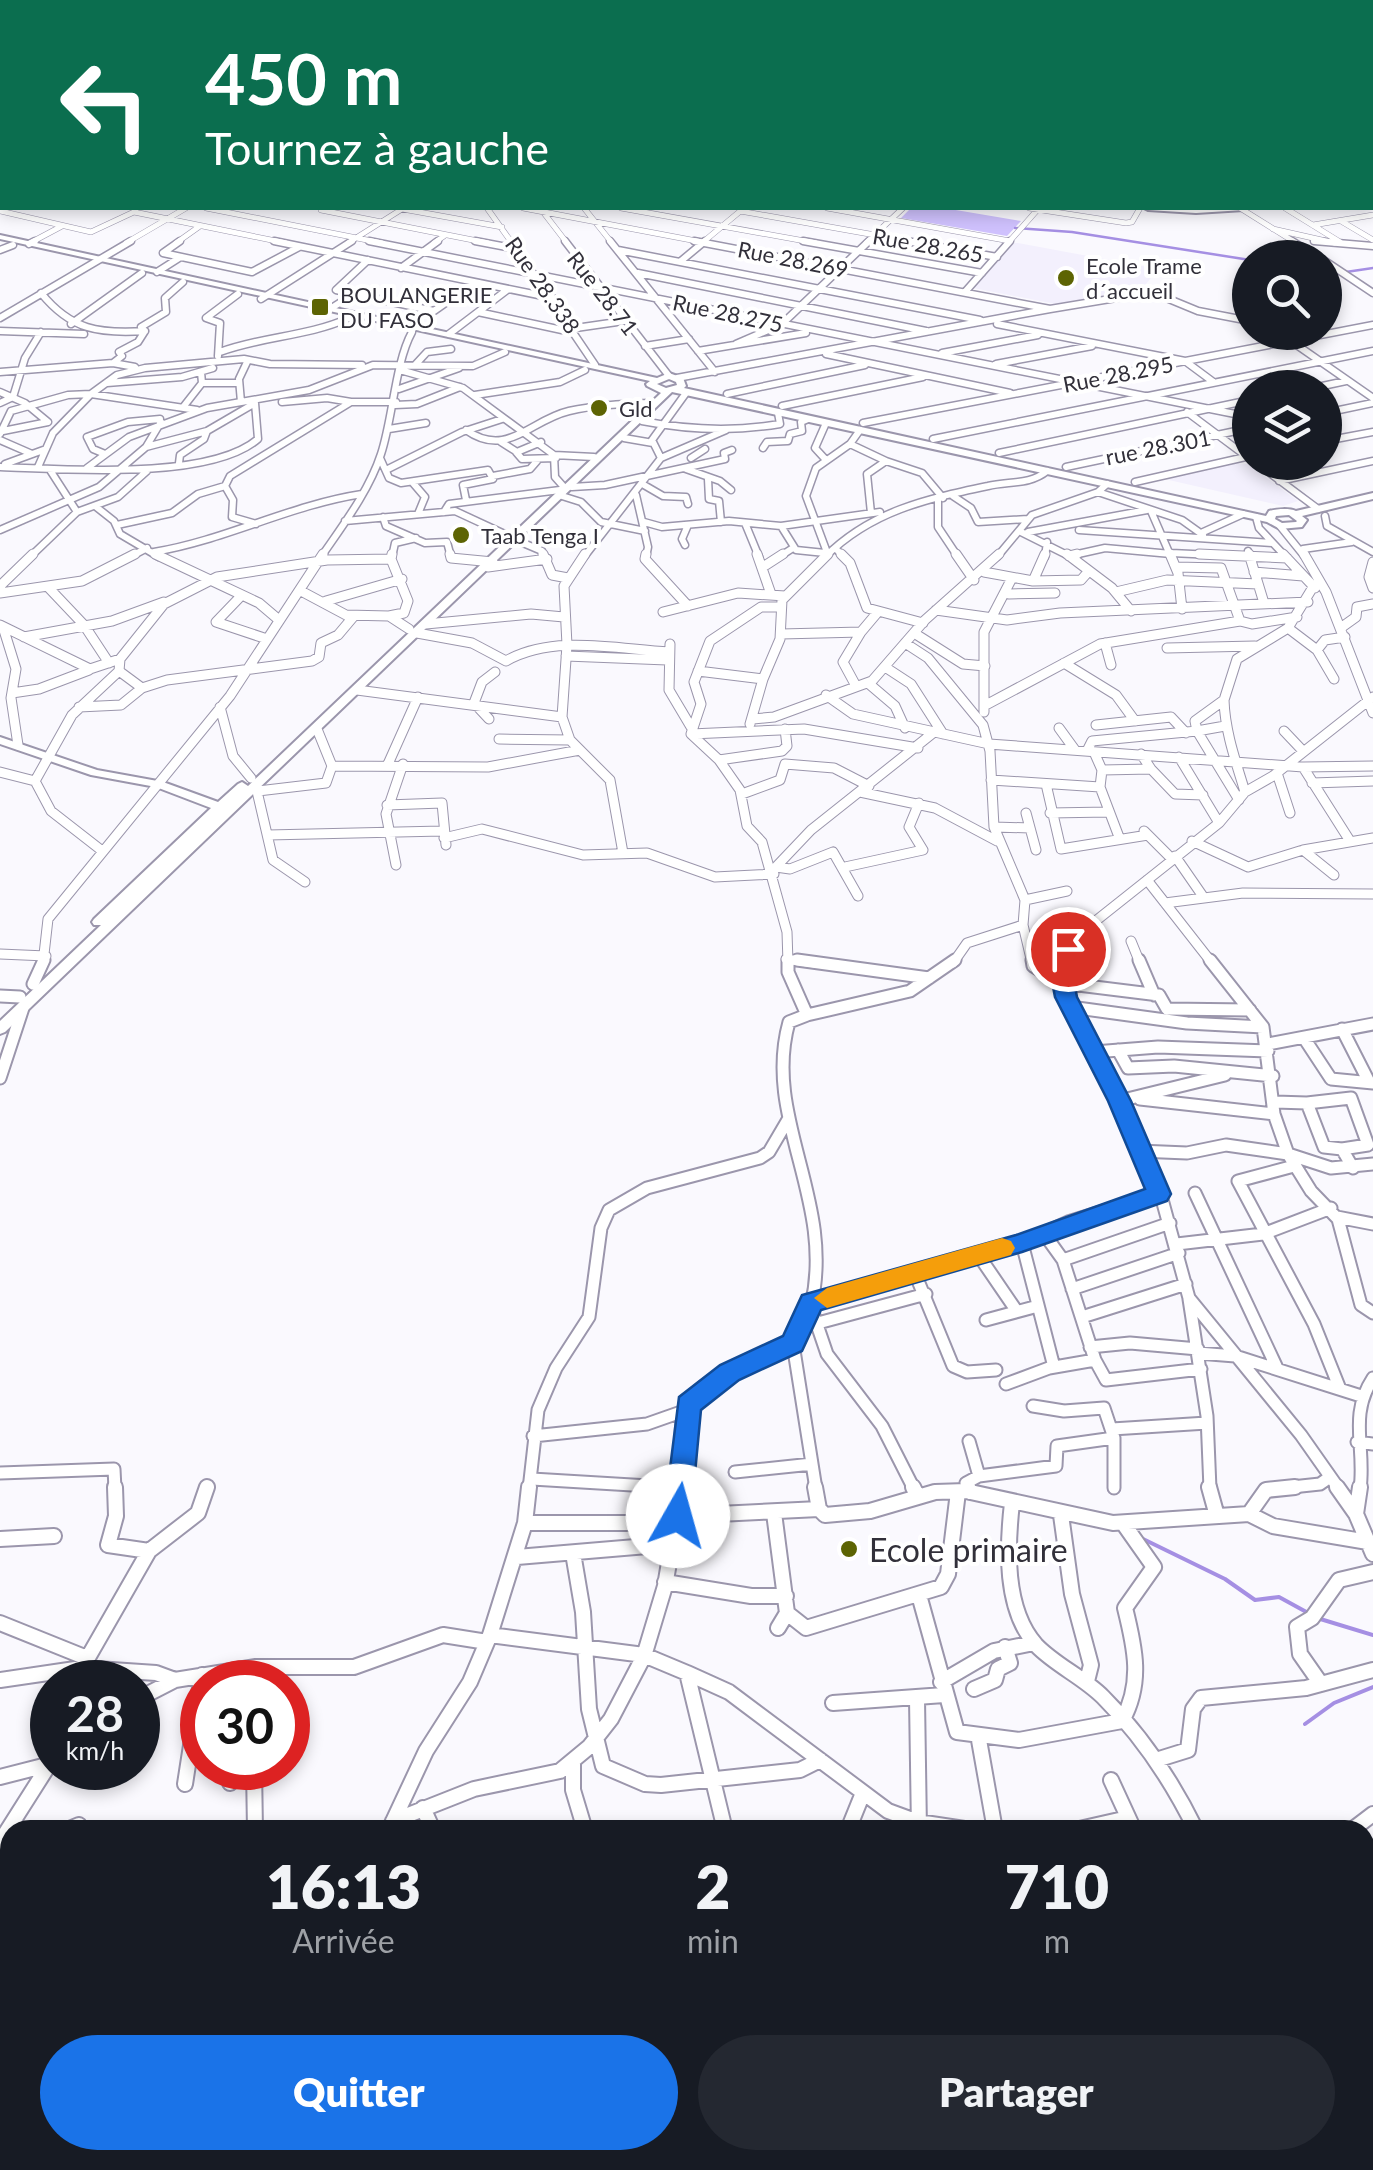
<!DOCTYPE html>
<html lang="fr">
<meta charset="utf-8">
<style>
body{margin:0;font-family:Lato,sans-serif;background:#242831;color:#f1f3f6;height:100vh;display:flex;flex-direction:column;font-size:38px;white-space:nowrap}
*{box-sizing:border-box;margin:0}
p{font-size:32px;color:#9ea1a6}
.icon{flex:none;width:55px;height:55px;fill:none;stroke:currentColor;stroke-width:2;stroke-linecap:round;stroke-linejoin:round}
.map{position:relative;flex:1;overflow:hidden}
.sheet{position:absolute;left:0px;top:1820px;width:1375px;height:350px;display:flex;flex-direction:column;background:#171b24;border-radius:30px 30px 0 0;box-shadow:0 5px 15px #0003}
.sheet>*{flex:none}
.hud{position:absolute;left:0px;top:0px;width:1375px;height:210px;box-shadow:0 5px 15px #0003;background:#0b6e4f;color:#fff;overflow:hidden}
.controls{position:absolute;left:1232px;top:240px;display:grid;gap:20px}
.controls a{display:grid;place-items:center;width:110px;height:110px;border-radius:50%;background:#171b24;box-shadow:0 5px 15px #0003;font-size:50px}
.speed{position:absolute;left:30px;top:1660px;display:flex;gap:20px;font-size:50px;font-weight:700;text-align:center}
.speed>*{display:grid;place-content:center;width:130px;height:130px;border-radius:50%;background:#171b24;box-shadow:0 5px 15px #0003;line-height:1}
.speed small{font-size:25px;font-weight:400}
.speed .limit{border:15px solid #d22;background:#fff;color:#111}
.pin{position:absolute;display:grid;place-items:center;width:85px;height:85px;color:#fff;margin:-42px;border:5px solid #fff;border-radius:50%;box-shadow:0 2px 10px #0007}
.me{position:absolute;width:110px;margin:-55px;rotate:7deg;stroke-linejoin:round;filter:drop-shadow(0 0 8px #0008)}
.turn{display:flex;align-items:center;gap:35px;height:210px;padding:0 40px;font-size:45px}
.turn .icon{width:130px;height:130px;stroke-width:2.5}
.turn b{display:block;font-size:70px;line-height:85px}
.eta{display:flex;justify-content:space-evenly;align-items:center;height:170px;text-align:center}
.eta b{font-size:60px;font-weight:800;line-height:70px}
.action{display:flex;gap:20px;margin-top:auto;padding:20px 40px}
.action a{flex:1;height:115px;border-radius:60px;background:#1a73e8;color:#fff;font-size:40px;font-weight:800;line-height:115px;text-align:center}
.action a+a{background:#242831;color:#f1f3f6}
.map>svg:first-child{display:block}
</style>
<div class="map">
<svg width="1373" height="2170" viewBox="0 0 1373 2170">
<rect width="100%" height="100%" fill="#faf9fe"/>
<!-- built -->
<path fill="#f3f0fd" d="M1013,243h5l140,26 -16,20 -86,15 -83,-16z
M1230,463l18,1 50,37 -15,5 -123,-28z"/>
<!-- green -->
<path fill="#cfc1fd" d="M911,208h33l77,13 -14,15 -106,-18z"/>
<g fill="none" stroke-linecap="round" stroke-linejoin="round">
<!-- stream-far1 -->
<path stroke="#a58fe3" stroke-width="2.5" d="M1015,228l57,4 178,28
M1346,272l27,-4
M1325,273l13,-1"/>
<!-- stream -->
<path stroke="#a58fe3" stroke-width="4" d="M1141,1538l84,41 30,21 24,-3 31,17
M1317,1618l56,17
M1305,1724l29,-21 39,-16"/>
<!-- street-far4 casing -->
<g stroke="#9b96ac" stroke-width="6">
<path id="street-far4" d="M5,0l15,2
M205,0l16,2
M283,0l16,2
M358,0l17,2
M439,0l16,2
M521,0l17,2
M676,0l17,2
M753,0l18,2
M833,0l12,2
M951,0l4,2
M1057,0l5,2
M1224,0l5,2
M1296,0l4,2
M1343,0l5,2
M50,2l5,-2
M86,2l6,-2
M127,2l6,-2
M168,2l6,-2
M613,2l4,-2
M648,2l4,-2
M875,2l19,-2
M980,2l19,-2
M1082,2l19,-2
M1190,2l19,-2
M206,208l176,35
M397,208l105,19
M487,208l25,35
M523,208l184,35
M540,208l27,35
M584,208l28,35
M621,208l195,35
M827,208l183,33
M1029,208l97,15 6,-1 8,-14
M1240,208l56,35
M1285,208l55,34
M321,210l167,33
M0,211l91,21 45,-21
M740,211l180,32
M134,212l152,31
M1341,221l32,19
M1313,225l60,-10
M1273,229l62,14
M30,243l32,-17
M126,243l60,-35
M176,243l24,-17
M348,243l54,-34
M434,243l10,-7
M702,243l42,-35
M866,243l37,-35
M1008,243l31,-35"/>
</g>
<!-- street-far3 casing -->
<g stroke="#9b96ac" stroke-width="9">
<path id="street-far3" d="M180,241l-17,12 89,19 47,-25
M274,241l279,57
M369,241l881,176
M475,241l42,8
M511,241l84,124
M565,241l104,135
M610,241l105,131
M803,241l179,32
M906,241l91,16
M1292,241l27,17
M1314,241l59,5
M29,244l6,-3
M0,250l13,-5
M618,250l362,70
M368,260l-32,30 98,21 40,-28
M681,261l24,-20
M1325,261l48,32
M401,268l37,-27
M157,272l22,-14
M638,273l288,58
M965,292l45,-51
M41,293c30,37 58,41 104,38
M261,299l91,-58
M330,309l22,-14
M1050,309l102,-17 46,19 52,10
M478,312l84,18 62,-9
M0,318l131,-77
M71,324l71,-51
M997,324l188,37 27,20
M0,331l84,3
M449,334l58,-44
M1291,341l82,57
M736,344l46,-20 87,-83
M645,346l44,-7
M698,351l108,-18
M220,352c43,-16 86,-15 129,-34
M942,353l96,-18
M826,354l184,39
M218,356l2,-33 -14,-5 32,-24
M996,364l96,-18
M415,365l12,-13 24,-3
M135,367l-22,-4 9,-7 -3,-4 19,-10 7,-11 -4,-4 25,-15 -1,-14 18,-16
M400,370l63,18 91,67 1,22 8,9
M0,372l113,-9
M677,378l373,-69 -356,-68
M107,383l75,-6 31,-9
M202,383h37
M1313,388l33,-7
M399,389l60,-21
M0,392l25,11 23,19 -45,9
M727,394l138,-29
M475,395l85,-13 25,-12
M241,402l-2,-23 9,-19
M282,402l45,-4 24,4
M0,403l13,-6 12,-39 16,-26
M395,405l22,-1 43,-17
M184,406l18,-23 -1,-11
M782,406l141,-29
M1187,412l63,47
M1325,413l48,-10
M642,421c46,9 91,11 138,3l-2,-11
M161,422l-15,25 61,-16 48,-28
M826,423l-11,25 11,12
M863,423l510,-98
M389,429l37,-6
M466,430c41,29 64,-10 103,-19 26,-6 53,-7 80,-8
M860,430l-10,14 36,17 -19,13 4,39
M0,434l11,-23 57,-16 23,-1 26,-19 28,-7 99,-9 26,5 92,1
M624,438l29,5
M933,439l440,-88
M0,440l32,14
M1325,441l48,-9
M501,442l16,10 24,-10
M763,448l4,-6 21,-1 2,-7 12,-3 -1,-9 7,-3
M516,452l6,7 34,-1
M999,453l251,-53
M105,454l-12,-5 -6,-12 41,-15 32,-3
M554,455l40,2
M380,458l9,20 12,5 87,-13 5,9 -30,6 3,15
M661,458l-9,-18 34,-47
M691,458l14,-9
M886,461l36,12 21,25
M1255,462l63,47
M179,463l1,-8 24,-16 3,-8
M5,464l41,-15
M0,467c64,2 209,14 258,-28l-3,-36
M38,467l15,-34 38,-39 106,16
M1066,467l184,-39
M87,468l42,-31 78,-29 102,-18 64,-25 100,1 32,-14
M388,469l74,-37 40,-13
M686,469l34,12 11,9
M493,476l37,-7 7,-8
M708,479l1,20 10,2 2,21
M1279,481l94,-20
M1135,482l115,-26
M413,483l12,14 -7,17
M644,485l19,11 23,1 2,7
M572,487l33,-2 120,-26 -1,-6 8,-3
M1098,492l84,28 21,15
M636,495l12,52 -2,10
M562,496l19,6 20,20 44,9
M953,496l18,12 7,14 50,-3
M938,499v28l20,30
M95,506l19,15 6,13 39,23
M1151,511l20,46
M77,512l41,-15 29,-26
M444,512l5,-8 111,-14
M1325,516l2,10 46,26
M383,517l3,9 39,17 22,-1 4,15
M1256,517l3,11 27,29
M345,521l110,-10 54,25
M644,522l18,5 67,-6 52,5
M745,523l14,34
M256,524l-24,-7 1,-17 -8,-14 5,-10 121,-74h45
M117,525l55,-12 26,-19 27,-8
M1280,526l25,31
M0,530l99,-43 47,-40
M1079,530l193,13
M1019,531l52,26
M1028,532l119,-22
M1201,533l42,-19
M516,540l26,11 2,6
M685,545l-3,-6 6,-14
M835,548l9,9
M1303,549l49,-7
M1248,551l2,6
M154,552c72,-12 136,-47 208,-58
M825,553l-29,-3 -15,-24 99,-14
M1171,553l86,4
M828,555l-22,-59 10,-28 34,-24
M1069,556l36,-8 66,6
M30,557l47,-45 -27,-42
M130,557l17,-9
M321,557c22,-32 48,-66 60,-103 12,-36 14,-91 31,-122
M392,557l3,-14 21,-5
M584,557l77,-99 65,-28
M779,557l14,-9
M825,557c46,-46 101,-58 163,-71 21,-5 42,-1 59,-15
M997,557l35,-42 66,-23 9,-8
M1045,557l2,-15"/>
</g>
<!-- street-far2 casing -->
<g stroke="#9b96ac" stroke-width="11">
<path id="street-far2" d="M155,554l104,49 20,17
M450,554l1,4 42,4
M543,554l9,21 16,3
M585,554l-21,32 3,59 -5,72 8,23 40,40 13,73
M646,554l-1,5 43,47
M757,554l14,40
M841,554l9,9 17,45 56,15
M956,554l18,26
M1067,554l45,34 19,23
M1170,554l8,19 4,36
M1199,554l88,4
M1249,554l15,49
M1283,554l32,34
M1304,554l22,38 47,121
M1069,556l8,-2
M1373,562l-4,15 4,11
M766,565l17,-11
M488,567l59,-8
M984,572l49,9 48,-1 7,-8
M1254,572l49,4
M1033,581l12,-27
M0,586l33,-32
M48,587l36,38 25,38
M301,591l45,24 43,1 20,13
M1116,592l51,-12 91,4
M0,593l82,-12 53,-27
M1009,594l46,-1
M241,596l-25,26 48,16
M326,601l76,-22
M936,610l71,10 53,-7 248,-11
M663,612l75,-19 47,3
M389,616l15,-3 4,-12 -17,-42
M1240,621l12,3 45,-7
M426,624l105,-10 33,3
M0,625l90,44 30,-10
M3,627l13,42 -5,29 7,47
M1342,627l14,-10 1,-10 16,-3
M1288,628l29,22
M417,633l55,10 34,18c48,-27 110,-12 163,-9
M914,633l49,31 22,2
M781,634l80,-2 16,-19
M24,637l88,-16 52,-19
M905,643l23,15 55,67 7,26 4,76 31,73 -2,25 9,38
M1105,643l6,22
M670,644l-1,46 22,37
M1167,648l88,-2
M566,656l101,4
M1064,663l52,32 19,26
M885,667l26,17 32,50
M119,671l23,17
M698,671l65,8 -13,45
M763,679l17,-40 2,-39 46,-46
M1334,679l-17,-29 8,-10 20,-3
M868,683l27,23 10,22
M856,686l-13,-24 18,-30
M357,690l205,27
M12,693l27,-4 50,-19
M826,695l27,19 136,30 314,23 47,74
M1224,700c1,32 12,62 21,92
M474,703l8,-21 13,-10
M475,704l14,15
M984,706l116,-62 140,-23 -19,-53 -45,-1
M79,707l42,-2 21,-17 25,-8 145,-19 7,-4 2,-14 17,-8 16,-19
M220,707l13,49 18,22
M984,712v-80l28,-54
M753,719l21,-2 98,-36 53,-61 74,-66
M1096,725l75,-8 15,16
M1225,726l-28,5 42,69
M1059,728l16,22
M1284,731l18,19
M691,734l113,-5 114,19
M691,734l10,-30 -7,-22 16,-41 51,-34h19
M691,734l28,26 21,30 7,36 15,16 25,90 1,31
M499,739l71,1
M1087,751l5,-10 105,-10 -2,-10 29,-21 13,-41 51,-31 25,-41
M1094,752l8,18 -2,17 19,50
M1179,757l40,66
M719,760l63,-9 5,-5 -2,-17
M388,764l30,-67
M332,766l156,1 92,-17
M1303,767l70,-1
M1151,769l24,25 28,1
M1102,770l49,-1 -10,-15
M0,772l35,9
M1277,773l13,40
M991,780l109,7
M1312,783l61,-2
M1046,784l15,65 87,-14
M256,787l17,73 32,22
M258,791l68,-8 6,-17 -15,-37
M860,792l75,16 62,33
M742,794l38,-14 5,-16 49,4 35,18
M387,805l55,-2 4,42
M1026,813l10,37
M1050,813l58,-1
M994,827l36,1
M1144,831l28,28
M268,835l174,-4
M444,838l38,-9 101,26 64,-2 68,24 59,-3
M1192,841l56,26 55,-17 70,-12
M101,850l-50,-39 -16,-30 37,-66 47,-44 1,-12 44,-55 53,-27 110,-17 64,-1 1,-5
M1303,850l31,25
M1175,856l27,39
M396,865l-10,-51 17,-50
M776,867l14,2 43,-17 25,44
M845,867l78,-17 -14,-23 10,-24
M773,870l38,-40 122,-97
M1147,880l65,83
M1025,900l42,-9
M1165,903l78,-10 130,1
M1131,941l9,22
M0,954l46,2
M786,959l29,4
M43,963l5,-44 182,-223 93,-142
M953,963l14,-20 56,-18
M1064,963l19,-32 136,-108 26,-31 28,-16 100,-79"/>
</g>
<!-- street-far1 casing -->
<g stroke="#9b96ac" stroke-width="15">
<path id="street-far1" d="M797,960l132,18
M1032,960l1,6 29,17 97,12 8,14 83,1
M1064,960l2,37 53,104 44,102 26,95 112,137 38,54
M1139,960l15,35
M1210,960l53,67 11,87 14,40 43,14 42,-4
M33,984l11,-24
M0,996l20,1
M1070,1007l117,16 76,4
M807,1015l103,-24 45,-31
M1342,1029l27,53
M1304,1038l27,41 42,4
M1268,1044l105,-20
M1118,1050l10,18 46,-2 99,10
M1094,1052l64,-5 110,4
M0,1078l23,-70
M1140,1099l134,15
M1119,1101l106,-26
M1275,1102l32,1 17,44 18,2 11,19
M1307,1103l44,-5 17,47 -26,4
M1139,1151l48,2 39,-8 62,9 23,37 27,28 23,86 12,8
M1294,1166l-56,15 76,143 26,65
M1195,1193l82,175
M1337,1217l36,7
M1045,1235l18,25
M1022,1243l32,124
M1177,1244l86,-10 68,-26
M977,1253l39,57
M914,1271l39,95 14,6 29,-2
M1072,1289l107,-36
M1189,1299l18,117 3,73
M811,1303l211,-60 46,-21 91,-28
M811,1307l16,47 55,72 32,63
M1082,1317l104,-33
M986,1320l52,-14
M818,1323l108,-29
M793,1344l23,145
M1090,1347l40,-4 68,6
M1198,1353l37,3 126,40
M1095,1360l-32,-100 107,-37
M1006,1384l43,-16 46,-8 11,20 95,-11
M1033,1406l31,5 40,-3 10,30v50
M1112,1429l95,-6
M533,1436l114,-12 37,-13
M969,1441l10,35
M1357,1442l16,2
M735,1472l77,-8
M0,1473l114,-4 1,20
M532,1479l150,9
M529,1489l9,-79 18,-42 33,-51 12,-89 8,-18 38,-22 113,-30 9,-6 20,-34
M682,1489c3,-24 -5,-52 2,-76 20,-59 110,-33 127,-107 25,-105 -49,-188 -22,-284l18,-7 -19,-43v-12
M969,1489l-3,-6 13,-7 77,-10 1,-20 57,-8
M1273,1489l47,-5 10,-7
M1360,1489c6,-41 -12,-73 13,-111"/>
</g>
<!-- street casing -->
<g stroke="#9b96ac" stroke-width="18">
<path id="street" d="M115,1487l1,29 -8,29 41,6
M661,1487l21,1
M815,1487l4,22
M913,1487l5,10
M968,1487l2,5
M1209,1487l8,29
M1337,1487l19,27
M1360,1487l-4,27 17,40
M1012,1503c-5,44 -8,106 24,142 19,20 47,32 67,52 39,39 69,84 93,133
M774,1513l13,100 -9,15
M1249,1514l24,12 95,16
M1061,1515l11,79 19,71 -4,16
M678,1516l141,-7 6,6 45,-4 65,-19 31,-1 147,32 136,-9 17,-24 29,-3
M525,1523h103
M0,1539l54,-3
M573,1553l10,59 6,97 14,57 42,18 16,1 139,-15 20,-10
M517,1557l154,-13
M665,1582l86,14h35
M919,1595l38,137 62,8 103,-19c21,-38 13,-73 3,-113l29,-41 -31,-44
M787,1613l19,15 135,-41 7,-13 10,-82
M0,1623l87,35
M490,1635l154,20 43,18 38,157
M256,1667v15
M82,1668l67,-117 49,-38 9,-26
M687,1673l42,19 159,119 30,11 53,8
M0,1680l82,-12 74,5 19,7 81,-13h98l89,-32 44,7
M941,1682l53,-31 40,-8
M1321,1684l-21,-30 -3,-27 15,-9 27,-38 34,-8
M974,1689l21,-9 3,-11 12,-6 -5,-16
M138,1699l37,-19
M917,1699l2,131
M833,1703l111,-8
M979,1740l16,90
M1156,1760l32,-10 5,-41 8,-11 105,-10 67,-18
M573,1764v26l12,40
M229,1768l1,15
M254,1768l1,62
M0,1777l47,-12
M1111,1780l23,50
M185,1784l17,-109
M423,1808l10,22
M393,1821l81,-32 86,-18 29,-24 22,-28 33,-63 21,-70 17,-99
M67,1830l12,-5
M389,1830l37,-79 44,-69 20,-47 35,-112 4,-36
M848,1830l15,-37
M1075,1830l53,-12
M1352,1830l21,-16
M0,1842l52,-82
M0,1846l10,1
M0,1895l10,1
M1365,1939l8,7
M0,1952l10,1
M1365,2084l8,-4
M0,2092l10,-4
M1365,2139l8,14
M81,2160l7,10
M129,2160l7,10
M196,2160v10
M276,2160l1,10
M546,2160l3,10
M681,2160l2,10
M775,2160l4,10
M848,2160l4,10
M1046,2160l3,10
M0,2166l14,-6
M149,2170l10,-10
M346,2170l2,-10
M640,2170l25,-10
M998,2170l16,-10
M1210,2170l17,-10"/>
</g>
<!-- secondary casing -->
<g stroke="#9b96ac" stroke-width="4">
<path id="secondary" d="M0,12h2v4h-2z
M1372,184h1v4h-1z
M2,206l5,2 -7,3v-4z
M1144,208h104l-4,2 -48,3 -48,-3z
M0,235l657,143 12,-5 14,5 3,8 -2,2 582,128 3,-5c8,-2 20,-3 27,0l77,-18v6l-71,17 5,4 -5,7 -22,2 -13,-7 -595,-130 -667,640 -5,2v-13l101,-96h-7l-2,-3 2,-3 117,-111 -55,-21 -65,-12 -91,-31v-7l97,33 66,12 55,20 20,-18 4,-2 6,4 413,-393 -14,-7 -1,-2 4,-3 -650,-142zM669,379l7,3 1,3 -11,3 -9,-4zM1289,515l8,6 -1,1 -14,1 -7,-4 1,-3z"/>
</g>
<!-- street-far4 -->
<use href="#street-far4" stroke="#fff" stroke-width="5"/>
<!-- street-far3 -->
<use href="#street-far3" stroke="#fff" stroke-width="6"/>
<!-- street-far2 -->
<use href="#street-far2" stroke="#fff" stroke-width="9"/>
<!-- street-far1 -->
<use href="#street-far1" stroke="#fff" stroke-width="11"/>
<!-- street -->
<use href="#street" stroke="#fff" stroke-width="14"/>
<!-- secondary -->
<use href="#secondary" fill="#fff" fill-rule="evenodd"/>
</g>
<!-- route -->
<path fill="#1a73e8" stroke="#114b97" stroke-width="2.5" d="M1068,942l11,7 -6,27 4,21 54,104 40,93 -4,7 -145,51 -201,58 -19,41 -63,29 -38,30 -10,106 -4,9 -9,3 -10,-3 -4,-9 15,-119 41,-32 63,-29 19,-41 214,-60 129,-46 -37,-88 -53,-104 -4,-21 7,-27z"/>
<!-- slow -->
<path fill="#f59e0b" d="M1002,1238l9,3 4,7 -4,7 -184,53 -13,-10 13,-10z"/>
<!-- markers -->
<g fill="#5d6403" stroke="#fff" stroke-width="4">
<circle cx="1066" cy="278" r="10"/>
<rect x="310" y="297" width="20" height="20" rx="5"/>
<circle cx="599" cy="408" r="10"/>
<circle cx="461" cy="535" r="10"/>
<circle cx="849" cy="1549" r="10"/>
</g>
<g text-anchor="middle" dominant-baseline="central" stroke-width="8" stroke-linejoin="round" paint-order="stroke">
<!-- far-street labels -->
<g font-size="22" fill="#32303a" stroke="#fff">
<text transform="translate(928 245) rotate(10)">Rue 28.265</text>
<text transform="translate(793 259) rotate(11)">Rue 28.269</text>
<text transform="translate(543 285) rotate(55)">Rue 28.338</text>
<text transform="translate(603 293) rotate(52)">Rue 28.71</text>
<text transform="translate(728 313) rotate(12)">Rue 28.275</text>
<text transform="translate(1118 374) rotate(-11)">Rue 28.295</text>
<text transform="translate(1158 447) rotate(-11)">rue 28.301</text>
</g>
<!-- far-poi labels -->
<g font-size="22" fill="#32303a" stroke="#fff" text-anchor="start">
<text x="1086" y="265">Ecole Trame<tspan x="1086" dy="25">d´accueil</tspan></text>
<text x="340" y="294">BOULANGERIE<tspan x="340" dy="25">DU FASO</tspan></text>
<text x="619" y="408">Gld</text>
<text x="481" y="535">Taab Tenga I</text>
</g>
<!-- near-poi labels -->
<g font-size="32" fill="#32303a" stroke="#fff" text-anchor="start">
<text x="869" y="1549">Ecole primaire</text>
</g>
</g>
</svg>
<div class="controls">
<a><svg class="icon" aria-label="search" viewBox="0 0 24 24"><circle cx="10" cy="10" r="6"/><path d="M15 15l6 6"/></svg></a>
<a><svg class="icon" aria-label="layers" viewBox="0 0 24 24"><path d="M12 4l9 5-9 5-9-5zM3 14l9 5 9-5"/></svg></a>
</div>
<div class="speed"><div>28<small>km/h</small></div><div class="limit">30</div></div>
<div class="pin" style="left:1068px;top:949px;background:#d93025"><svg class="icon" aria-label="arrive" viewBox="0 0 24 24"><path d="M6 21V4h12l-3 4 3 4H6"/></svg></div>
<svg class="me" style="left:678px;top:1516px" viewBox="-20 -20 40 40"><circle r="19" fill="#fff"/><path d="M0-13L10 11 0 6-10 11z" fill="#1a73e8"/></svg>
<div class="hud">
<div class="turn"><svg class="icon" aria-label="left" viewBox="0 0 24 24"><path d="M17 20v-9H6M10 6l-5 5 5 5"/></svg><div><b>450 m</b>Tournez à gauche</div></div>
</div>
<section class="sheet">
<div class="eta">
<div><b>16:13</b><p>Arrivée</p></div>
<div><b>2</b><p>min</p></div>
<div><b>710</b><p>m</p></div>
</div>
<div class="action"><a>Quitter</a><a>Partager</a></div>
</section>
</div>
